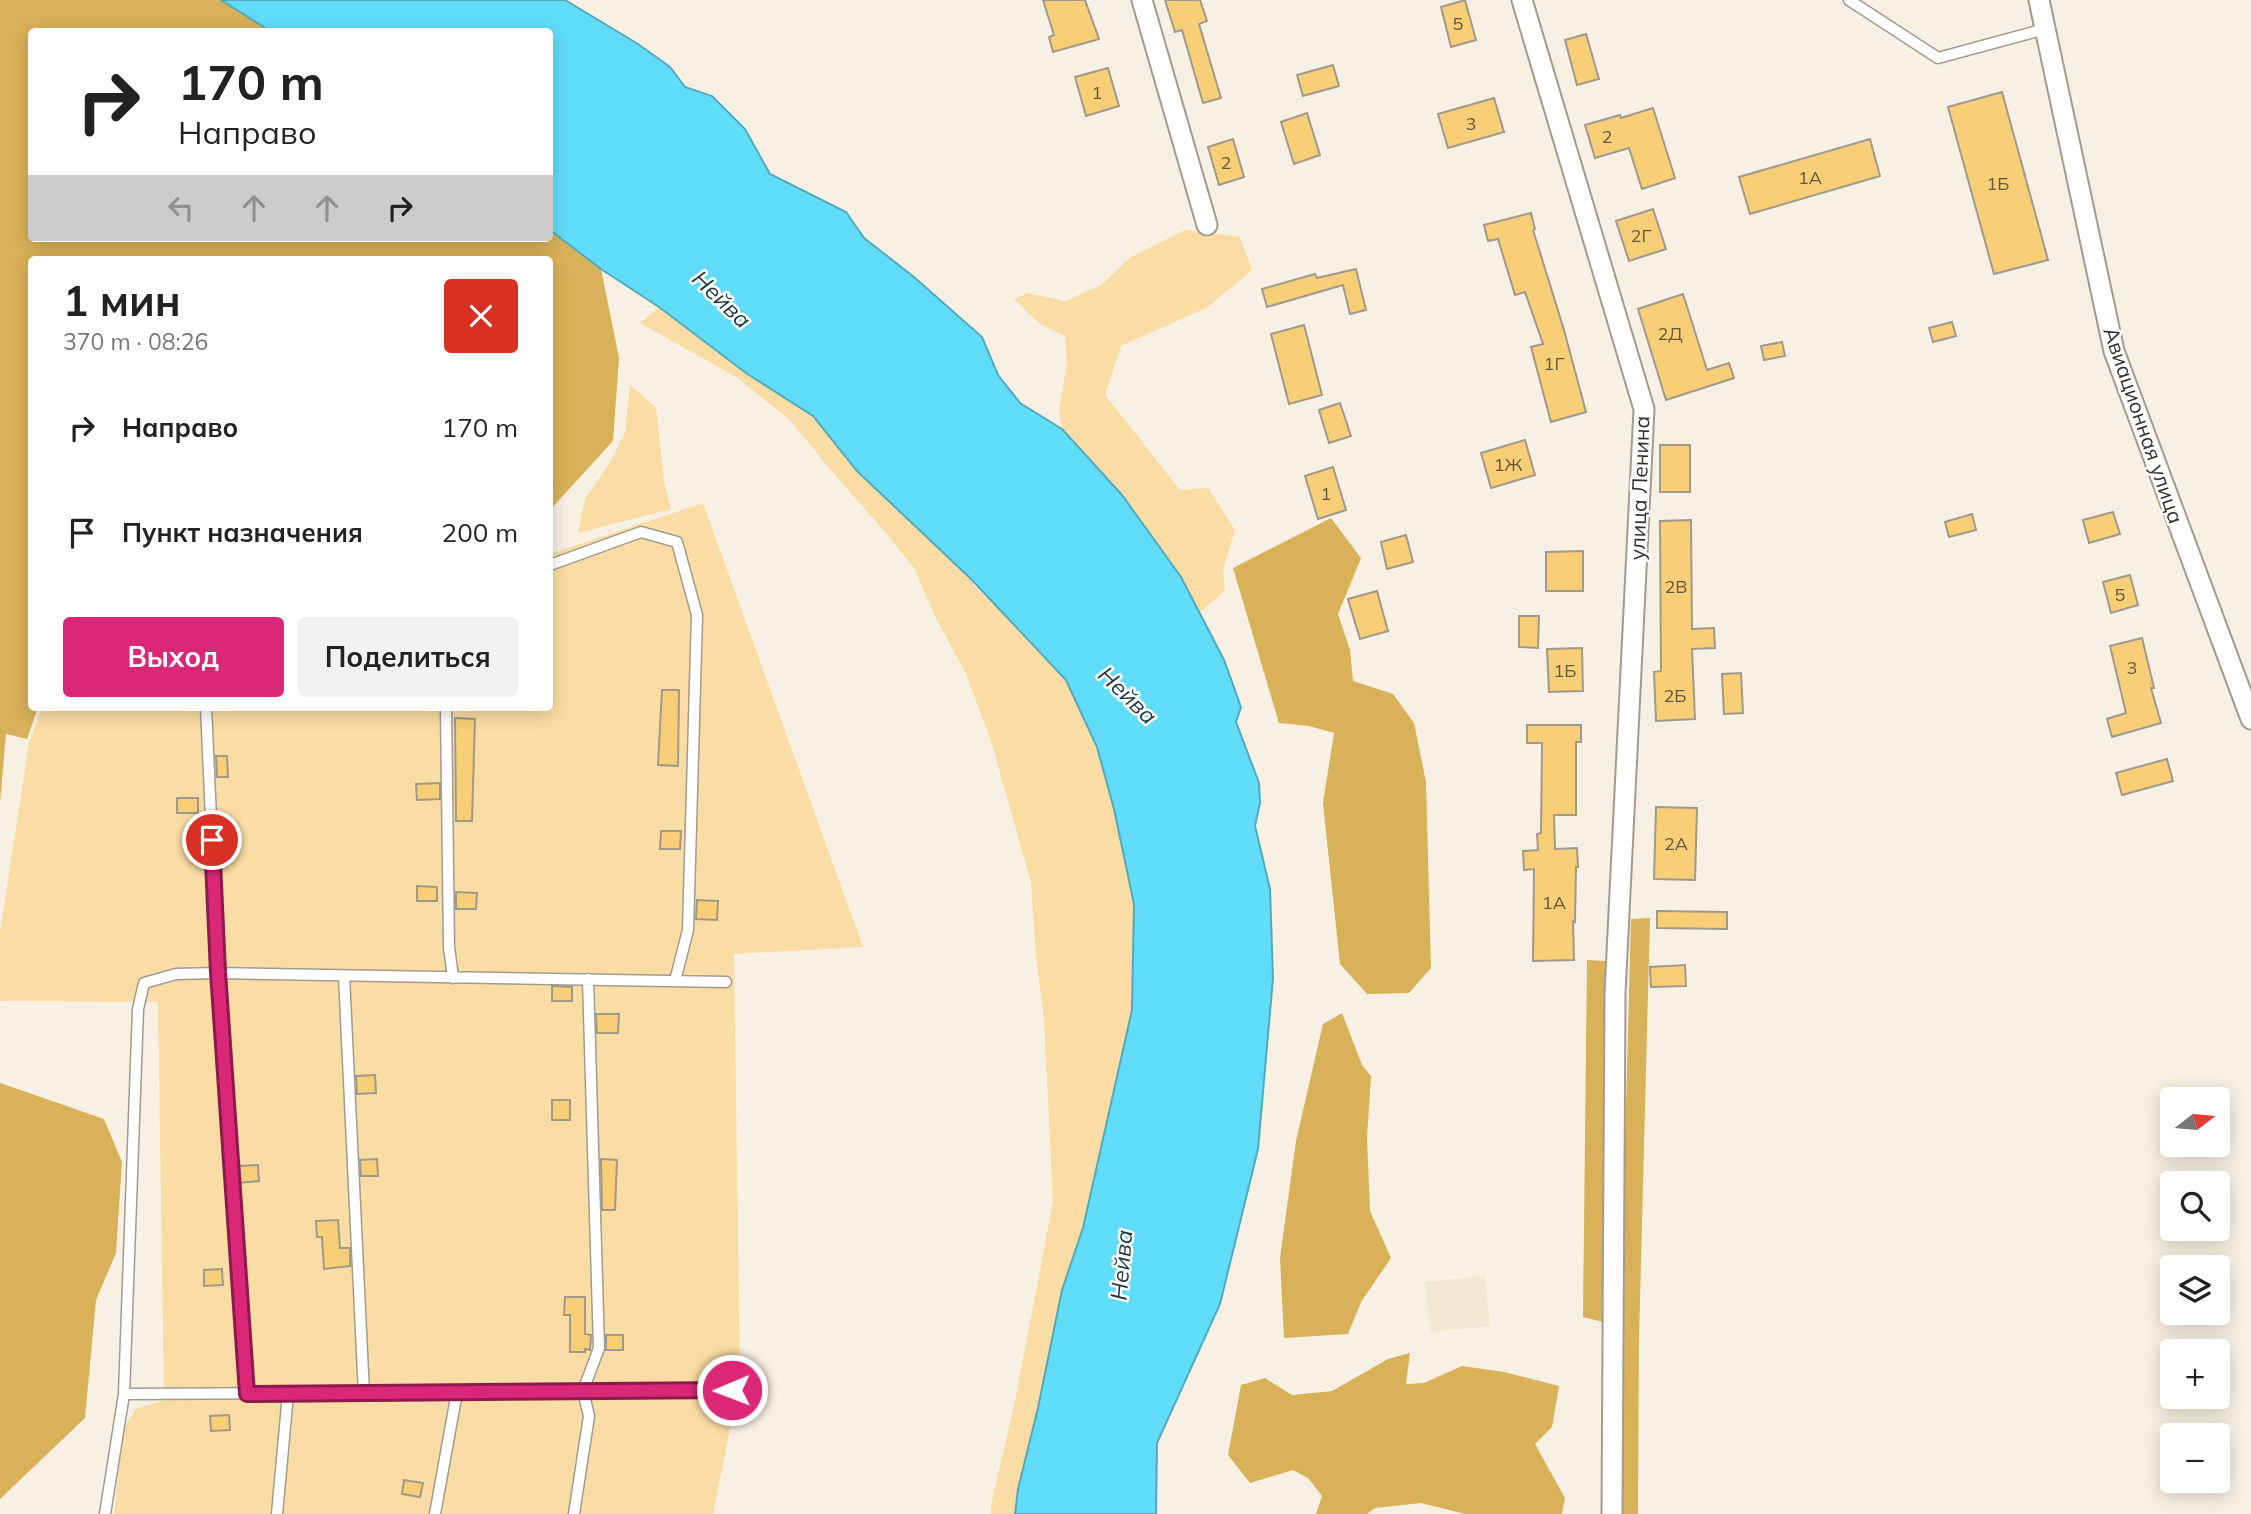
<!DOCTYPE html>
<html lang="ru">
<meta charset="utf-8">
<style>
body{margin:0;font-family:Mulish,sans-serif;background:#f2f2f2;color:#222;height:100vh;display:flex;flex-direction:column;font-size:26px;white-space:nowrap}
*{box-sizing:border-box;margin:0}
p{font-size:23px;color:#767676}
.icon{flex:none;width:38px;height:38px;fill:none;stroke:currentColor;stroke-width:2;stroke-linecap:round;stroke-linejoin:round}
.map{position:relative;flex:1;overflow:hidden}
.panel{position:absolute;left:28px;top:256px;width:525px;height:455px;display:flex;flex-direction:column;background:#fff;border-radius:7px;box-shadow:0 4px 18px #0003}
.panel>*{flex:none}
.top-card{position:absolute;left:28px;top:28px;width:525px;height:214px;border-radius:7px;box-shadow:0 4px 18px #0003;background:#fff;color:#222;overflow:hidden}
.needle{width:46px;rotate:74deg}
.tools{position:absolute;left:2160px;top:1087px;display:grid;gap:14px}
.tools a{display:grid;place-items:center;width:70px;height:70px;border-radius:7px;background:#fff;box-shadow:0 4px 18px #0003;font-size:35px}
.pin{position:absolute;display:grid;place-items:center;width:60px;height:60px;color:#fff;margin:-30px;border:4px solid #fff;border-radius:50%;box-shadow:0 2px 7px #0007}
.me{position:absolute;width:77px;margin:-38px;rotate:269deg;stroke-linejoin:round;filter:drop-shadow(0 0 5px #0008)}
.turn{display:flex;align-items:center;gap:24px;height:147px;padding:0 35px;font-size:32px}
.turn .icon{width:91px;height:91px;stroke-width:2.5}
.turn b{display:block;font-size:49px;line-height:60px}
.lanes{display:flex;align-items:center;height:66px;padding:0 35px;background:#0003;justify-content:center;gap:35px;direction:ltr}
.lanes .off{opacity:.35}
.round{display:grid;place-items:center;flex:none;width:74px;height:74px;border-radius:7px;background:#f2f2f2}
.overview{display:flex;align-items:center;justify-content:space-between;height:119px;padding:0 35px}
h1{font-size:42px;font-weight:700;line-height:52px}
.button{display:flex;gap:14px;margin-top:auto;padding:14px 35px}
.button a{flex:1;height:80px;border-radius:7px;background:#db2777;color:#fff;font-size:28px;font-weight:700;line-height:80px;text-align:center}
.button a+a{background:#f2f2f2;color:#222}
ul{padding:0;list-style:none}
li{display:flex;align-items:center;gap:21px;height:105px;padding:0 35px}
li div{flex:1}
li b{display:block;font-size:26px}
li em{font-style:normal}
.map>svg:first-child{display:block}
</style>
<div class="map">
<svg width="2251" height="1514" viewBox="0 0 2251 1514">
<rect width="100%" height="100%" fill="#f8f1e3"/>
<!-- built -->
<path fill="#f1e7d2" d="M1485,1276l5,50 -60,6 -5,-50z"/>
<!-- green -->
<path fill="#f9dda4" d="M1185,230l55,7 12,33 -44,37 -87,39 -16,49 75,95 28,-2 27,42 -12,40 2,21 -25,21 -19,-35 -59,-82 -60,-66 -3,-19 8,-47 -2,-27 -24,-11 -27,-26 14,-6 37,8 36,-16 30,-28z
M659,307l87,66 67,43 44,55 113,107 4,8 53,51 39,43 31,67 17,62 20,95 -2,106 -49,218 -21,62 -24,118 -20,81 -3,25h-24v-9l24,-104 38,-199 -9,-183 -8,-62 -5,-75 -40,-141 -25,-67 -31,-58 -21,-48 -29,-36 -56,-64 -39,-48 -54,-43 -96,-54z
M630,385l26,22 8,74 7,28 -93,24 7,-34 26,-38 14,-29z
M703,503l160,444 -129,7 6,426 -27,134h-599l9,-84 13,-21 28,-9 -6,-398 -158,-1v-69l29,-189 13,-36h508v-153z"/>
<!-- forest -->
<path fill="#d9b158" d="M0,0h221l49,31 -238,1v206h518v-8l51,39 18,89 -6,83 -63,69v-251h-518v448h6l-11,32 -21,-5 -6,69z
M1331,518l30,40 -23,56 12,36 3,31 40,13 21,29 12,59 5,186 -22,25 -42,1 -27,-30 -17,-161 11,-70 -25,-7 -30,-3 -46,-155z
M1650,918l-11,421 -1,175h-18l3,-294 8,-301z
M1587,960l19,1 -3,361 -20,-5z
M1342,1013l20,52 9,11 -4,61 3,74 21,47 -30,44 -13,32 -64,4 -4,-80 16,-117 27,-117z
M0,1083l104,36 18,43 -6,91 -20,47 -11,118 -85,81z
M1410,1353l-4,31 18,-1 38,-17 42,6 55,14 -7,41 -17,17 30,54 -3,16h-97l-44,-11 -46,5 -8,6h-51l6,-18 -14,-18 -15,-8 -43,13 -22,-28 13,-70 24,-7 27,17 40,-4 56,-32z"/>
<!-- water -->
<path fill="#61ddfa" stroke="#53a9bc" stroke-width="2" d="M221,0h344l73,44 32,23 15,20 27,9 33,33 25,45 76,38 18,26 50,39 68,60 16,38 22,28 42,26 60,66 59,82 43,83 17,47 -5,15 23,61 1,20 -5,23 15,63 3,89 -15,171 -38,155 -63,139 -1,71h-141l3,-25 20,-81 24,-118 21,-62 49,-218 2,-106 -20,-95 -17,-62 -31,-67 -96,-102 -113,-107 -44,-55 -67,-43 -87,-66 -58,-38 -51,-39v-198l-280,-1z"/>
<!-- building -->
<path fill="#f8cf77" stroke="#a0998c" stroke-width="2" d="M1043,0h42l14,39 -46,13 -4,-15 5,-2z
M1165,0h35l7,21 -8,3 22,74 -18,5 -21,-73 -7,2z
M1465,0l11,40 -25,7 -10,-40z
M1586,34l13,45 -22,6 -12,-45z
M1333,65l6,21 -36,10 -6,-21z
M1108,68l11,38 -33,10 -11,-39z
M2002,92l46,168 -54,14 -46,-167z
M1494,98l10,34 -56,16 -10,-34z
M1653,108l22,70 -33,11 -13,-41 -34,10 -10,-33 35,-10 1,3z
M1307,113l13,42 -26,9 -13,-42z
M1233,139l11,38 -25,8 -11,-38z
M1870,139l10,37 -130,38 -11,-37z
M1653,209l13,40 -37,12 -13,-40z
M1531,213l4,16 -2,1 31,100 22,82 -35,10 -20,-75 12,-3 -18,-52 -10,3 -17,-56 -10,2 -4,-16z
M1356,269l10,41 -16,4 -7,-29 -76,22 -5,-18 53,-15 2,4z
M1683,294l24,76 22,-7 5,15 -68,22 -28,-91z
M1952,322l4,14 -23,6 -4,-14z
M1304,325l18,70 -33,9 -18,-70z
M1782,342l3,14 -21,4 -3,-14z
M1340,403l11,33 -22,7 -10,-33z
M1525,440l10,35 -44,13 -10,-35z
M1660,445h30v47h-30z
M1333,467l13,43 -28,9 -13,-43z
M2113,512l7,22 -31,9 -6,-23z
M1972,514l4,16 -27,7 -4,-15z
M1691,520l1,109 22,-1 1,20 -23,1 3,70 -39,2 -2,-49 7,-1 -1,-150z
M1406,535l7,27 -26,7 -6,-27z
M1583,551v40h-37v-39z
M2130,575l8,30 -27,8 -8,-31z
M1377,591l11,40 -28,8 -12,-40z
M1519,616h20l-1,32 -19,-1z
M2142,638l12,50h-3l10,35 -49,14 -5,-18 19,-6 -16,-67z
M1582,648l1,43 -34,1 -2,-43z
M1741,673l2,40 -19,1 -2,-40z
M662,690h17l-1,76 -20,-1z
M455,718l20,1 -3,102h-16z
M1527,725h54v17h-5v73h-22l1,34 22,-1 1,19h-2l-1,55 -2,-1 1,39 -41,1 1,-92 -10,1 -1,-19 15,-1 -1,-16 4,-1 1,-90h-15z
M216,756h11l1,21h-11z
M2167,759l6,22 -51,14 -6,-22z
M440,783v16l-23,1 -1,-16z
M177,798h21v15h-21z
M1656,807l41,1 -2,72 -41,-1z
M661,831h20l-1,18h-20z
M417,886l20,1v14h-20z
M456,892l21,1 -1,16h-20z
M697,900l21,1 -1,19 -21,-1z
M1657,911l70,1v17l-70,-1z
M1685,965l1,21 -35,1 -1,-20z
M552,986l20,1v14h-20z
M596,1014h23l-1,19h-21z
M375,1075l1,18 -19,1 -1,-18z
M552,1100h18v20h-18z
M377,1159l1,17h-17l-1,-16z
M601,1159l16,1 -2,50h-13z
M258,1165l1,16 -19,2 -1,-17z
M338,1220l2,28h10v18l-26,3 -2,-32h-5l-1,-16z
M222,1269l1,16 -19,1v-16z
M565,1297h20v37l6,1 -1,15 -5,-1v3h-15v-37h-6z
M606,1335h17v15h-17z
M229,1415l1,15 -19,1 -1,-15z
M404,1480l19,3 -3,14 -18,-3z"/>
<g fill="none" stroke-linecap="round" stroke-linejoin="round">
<!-- service casing -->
<g stroke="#a29b8e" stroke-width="13">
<path id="service" d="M1849,0l89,58 107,-29
M550,565l91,-33 36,10 20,73 -9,315 -13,51
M206,707l12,266 29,421
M446,707l3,240 4,31
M344,976l20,418
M124,1394l14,-385 6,-26 32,-9 42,-1 508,9
M105,1514l19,-120 608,-4
M277,1514l11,-120
M435,1514l22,-122
M574,1514l15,-98 -6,-25 16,-43 -11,-369"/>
</g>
<!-- minor casing -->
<g stroke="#a29b8e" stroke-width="23">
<path id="minor" d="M1142,0l65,225
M1522,0l122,409 -29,584 -3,521
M2039,0l75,351 137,368"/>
</g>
<!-- service -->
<use href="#service" stroke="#fff" stroke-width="10"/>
<!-- minor -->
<use href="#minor" stroke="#fff" stroke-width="19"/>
</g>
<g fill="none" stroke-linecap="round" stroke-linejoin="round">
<!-- route casing -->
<g stroke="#8e194d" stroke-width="18">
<path id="route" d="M212,840l6,132 29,422 485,-4"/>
</g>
<!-- route -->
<use href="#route" stroke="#db2777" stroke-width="12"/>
</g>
<g text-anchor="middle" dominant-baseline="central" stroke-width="5" stroke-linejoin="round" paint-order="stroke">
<!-- number labels -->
<g font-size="18" fill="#64573d">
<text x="1458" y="23">5</text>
<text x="1097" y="92">1</text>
<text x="1471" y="123">3</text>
<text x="1607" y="136">2</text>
<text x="1226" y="162">2</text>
<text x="1810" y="177">1А</text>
<text x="1998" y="183">1Б</text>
<text x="1641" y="235">2Г</text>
<text x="1670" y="333">2Д</text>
<text x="1554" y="363">1Г</text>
<text x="1508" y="464">1Ж</text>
<text x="1326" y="493">1</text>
<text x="1676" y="586">2В</text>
<text x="2120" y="594">5</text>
<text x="2132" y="667">3</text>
<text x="1565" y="670">1Б</text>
<text x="1675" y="695">2Б</text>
<text x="1676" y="843">2А</text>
<text x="1554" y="902">1А</text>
</g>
<!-- street labels -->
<g font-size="21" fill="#322f2a" stroke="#fff">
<text transform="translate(2144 425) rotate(71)">Авиационная улица</text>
<text transform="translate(1639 488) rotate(-88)">улица Ленина</text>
</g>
<!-- water labels -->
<g font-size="23" font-style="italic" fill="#1f343a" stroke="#fff">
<text transform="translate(722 299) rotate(44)">Нейва</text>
<text transform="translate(1128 695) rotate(44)">Нейва</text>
<text transform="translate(1121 1265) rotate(-85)">Нейва</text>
</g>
</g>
</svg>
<div class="tools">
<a><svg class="needle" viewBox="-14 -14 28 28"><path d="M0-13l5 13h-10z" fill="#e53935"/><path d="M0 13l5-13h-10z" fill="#767676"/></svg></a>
<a><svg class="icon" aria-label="search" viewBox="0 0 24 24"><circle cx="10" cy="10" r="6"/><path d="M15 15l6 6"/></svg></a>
<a><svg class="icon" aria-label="layers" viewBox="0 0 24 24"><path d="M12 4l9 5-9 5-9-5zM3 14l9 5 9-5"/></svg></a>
<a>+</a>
<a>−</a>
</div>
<div class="pin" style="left:212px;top:840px;background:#d93025"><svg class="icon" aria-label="arrive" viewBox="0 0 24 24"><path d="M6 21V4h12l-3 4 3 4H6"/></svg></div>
<svg class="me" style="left:732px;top:1390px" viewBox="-20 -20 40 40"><circle r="17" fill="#db2777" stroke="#fff" stroke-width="3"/><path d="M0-11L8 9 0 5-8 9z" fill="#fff"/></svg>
<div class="top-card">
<div class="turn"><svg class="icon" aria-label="right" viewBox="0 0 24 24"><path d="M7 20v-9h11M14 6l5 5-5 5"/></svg><div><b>170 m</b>Направо</div></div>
<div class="lanes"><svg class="icon off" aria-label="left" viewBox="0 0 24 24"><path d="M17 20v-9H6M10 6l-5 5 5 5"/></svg><svg class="icon off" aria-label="ahead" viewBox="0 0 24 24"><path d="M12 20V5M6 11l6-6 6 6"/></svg><svg class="icon off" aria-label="ahead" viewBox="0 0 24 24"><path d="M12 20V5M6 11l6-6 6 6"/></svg><svg class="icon" aria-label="right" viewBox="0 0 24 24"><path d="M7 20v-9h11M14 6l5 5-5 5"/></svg></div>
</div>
<section class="panel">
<div class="overview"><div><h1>1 мин</h1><p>370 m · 08:26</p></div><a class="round" style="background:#d93025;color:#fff"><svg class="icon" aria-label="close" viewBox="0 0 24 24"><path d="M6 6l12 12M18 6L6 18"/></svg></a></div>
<ul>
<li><svg class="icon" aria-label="right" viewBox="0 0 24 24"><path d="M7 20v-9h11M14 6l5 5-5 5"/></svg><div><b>Направо</b></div><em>170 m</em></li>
<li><svg class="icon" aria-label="arrive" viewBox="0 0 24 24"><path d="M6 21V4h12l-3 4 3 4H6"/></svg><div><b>Пункт назначения</b></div><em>200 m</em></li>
</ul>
<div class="button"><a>Выход</a><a>Поделиться</a></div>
</section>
</div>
